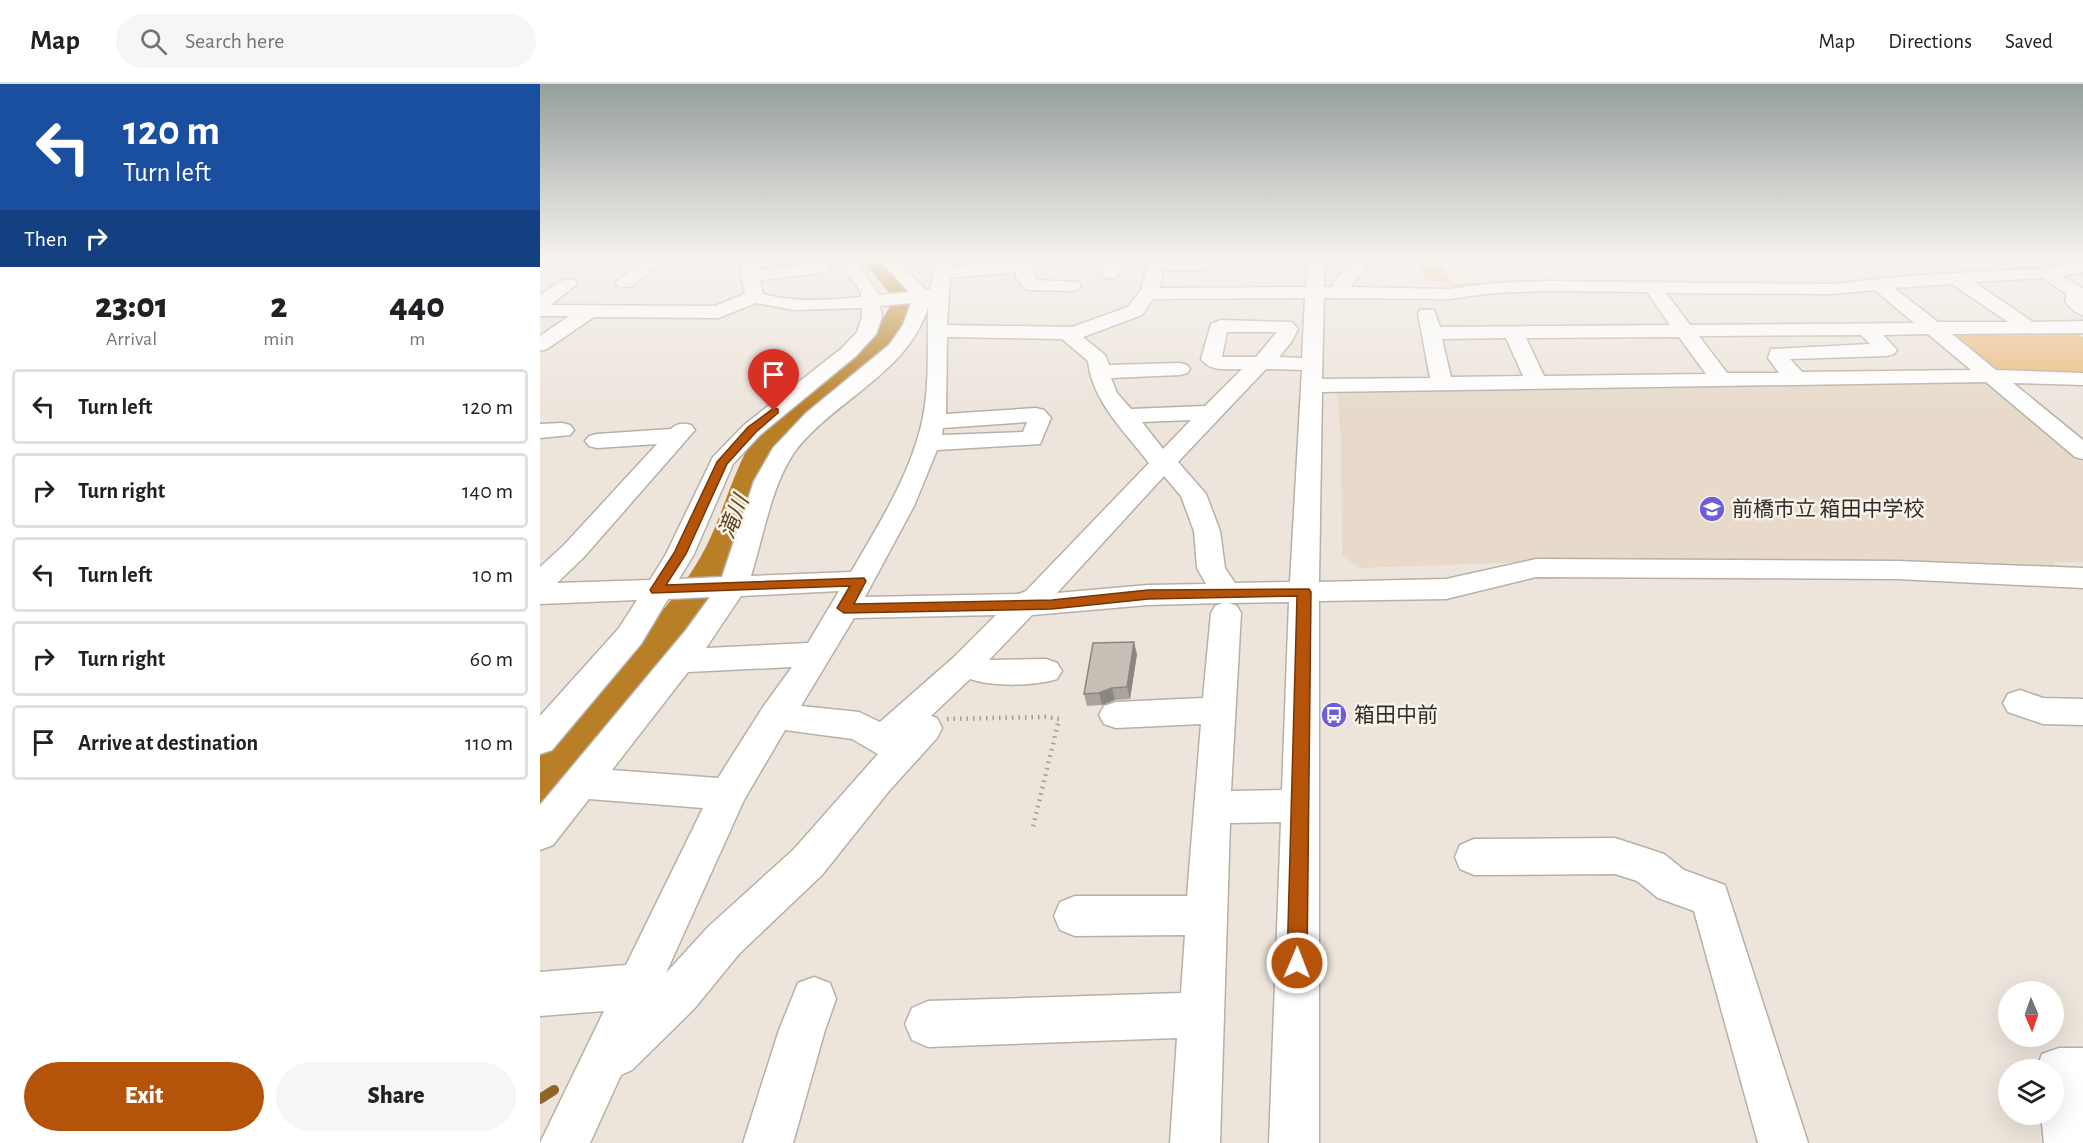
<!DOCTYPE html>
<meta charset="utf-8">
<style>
body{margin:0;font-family:"Alegreya Sans","Noto Sans JP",sans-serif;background:#f6f6f6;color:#202124;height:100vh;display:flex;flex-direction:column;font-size:22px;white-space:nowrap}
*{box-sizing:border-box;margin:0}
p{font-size:20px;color:#757577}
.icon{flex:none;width:33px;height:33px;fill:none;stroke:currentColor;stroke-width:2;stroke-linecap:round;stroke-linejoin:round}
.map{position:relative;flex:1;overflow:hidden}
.side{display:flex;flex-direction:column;background:#fff;width:540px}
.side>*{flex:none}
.banner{background:#1a4fa0;color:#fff;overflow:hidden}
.needle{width:39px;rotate:178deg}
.controls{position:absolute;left:1458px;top:897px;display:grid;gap:12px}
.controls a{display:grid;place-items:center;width:66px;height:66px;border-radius:50%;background:#fff;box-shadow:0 6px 24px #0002;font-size:30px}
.pin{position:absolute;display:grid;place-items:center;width:51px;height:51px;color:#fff;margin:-62px -26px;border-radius:50% 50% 50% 0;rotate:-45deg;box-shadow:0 0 6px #0007}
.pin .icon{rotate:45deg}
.me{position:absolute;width:66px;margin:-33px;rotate:1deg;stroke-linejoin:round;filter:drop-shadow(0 0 4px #0008)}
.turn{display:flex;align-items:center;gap:21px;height:126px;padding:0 24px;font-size:27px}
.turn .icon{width:78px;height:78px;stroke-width:2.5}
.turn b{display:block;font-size:42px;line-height:51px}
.then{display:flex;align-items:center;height:57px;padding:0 24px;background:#0003;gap:12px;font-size:22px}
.eta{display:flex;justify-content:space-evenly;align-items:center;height:102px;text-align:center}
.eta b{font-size:36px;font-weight:800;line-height:42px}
.action{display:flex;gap:12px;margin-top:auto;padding:12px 24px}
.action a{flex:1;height:69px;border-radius:36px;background:#b45309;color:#fff;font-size:24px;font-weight:800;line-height:69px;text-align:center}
.action a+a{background:#f6f6f6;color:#202124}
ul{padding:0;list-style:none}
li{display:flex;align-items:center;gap:18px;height:75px;margin:0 12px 9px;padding:0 12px;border:3px solid #e0e0e0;border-radius:6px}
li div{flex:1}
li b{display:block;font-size:22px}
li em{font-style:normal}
header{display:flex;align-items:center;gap:36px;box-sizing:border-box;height:84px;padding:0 30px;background:#fff;border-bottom:2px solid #e0e0e0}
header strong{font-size:28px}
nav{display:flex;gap:33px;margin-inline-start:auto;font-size:21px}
.search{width:420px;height:54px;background:#f6f6f6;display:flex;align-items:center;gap:15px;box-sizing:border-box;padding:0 21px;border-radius:33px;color:#757577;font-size:22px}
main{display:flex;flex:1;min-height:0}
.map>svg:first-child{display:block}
</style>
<header>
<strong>Map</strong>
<div class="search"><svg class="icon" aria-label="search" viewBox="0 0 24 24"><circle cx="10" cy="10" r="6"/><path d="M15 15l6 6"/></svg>Search here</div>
<nav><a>Map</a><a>Directions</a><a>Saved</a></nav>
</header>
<main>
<section class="side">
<div class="banner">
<div class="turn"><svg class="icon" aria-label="left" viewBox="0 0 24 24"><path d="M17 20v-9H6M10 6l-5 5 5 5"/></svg><div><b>120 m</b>Turn left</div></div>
<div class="then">Then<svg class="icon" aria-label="right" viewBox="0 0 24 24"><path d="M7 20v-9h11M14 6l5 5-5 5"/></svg></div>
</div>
<div class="eta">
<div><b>23:01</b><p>Arrival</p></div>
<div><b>2</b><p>min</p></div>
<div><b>440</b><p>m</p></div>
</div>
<ul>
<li><svg class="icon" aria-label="left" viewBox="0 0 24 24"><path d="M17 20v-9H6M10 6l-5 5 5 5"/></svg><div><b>Turn left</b></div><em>120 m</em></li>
<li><svg class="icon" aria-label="right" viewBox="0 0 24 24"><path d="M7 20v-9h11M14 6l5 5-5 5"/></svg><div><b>Turn right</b></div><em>140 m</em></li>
<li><svg class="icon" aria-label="left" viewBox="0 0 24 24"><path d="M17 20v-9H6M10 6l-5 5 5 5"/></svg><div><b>Turn left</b></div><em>10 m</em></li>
<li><svg class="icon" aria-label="right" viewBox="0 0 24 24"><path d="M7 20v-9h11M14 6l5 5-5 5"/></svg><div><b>Turn right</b></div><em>60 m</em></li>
<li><svg class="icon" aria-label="arrive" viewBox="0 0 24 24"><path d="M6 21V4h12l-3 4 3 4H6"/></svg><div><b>Arrive at destination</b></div><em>110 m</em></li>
</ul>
<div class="action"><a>Exit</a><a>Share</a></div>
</section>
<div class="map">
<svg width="1543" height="1059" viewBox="0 0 1543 1059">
<rect width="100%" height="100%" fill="#ede5dc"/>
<!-- built -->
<path fill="#e7dacb" d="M1446,298l97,76v104h-28l-3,7 -520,-7 -172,6 -18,-12 -1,-119 -4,-46z"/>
<!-- green -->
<path fill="#ecbc7e" d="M832,176h64l17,24 32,-1 2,2 -33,5 -3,-6 -25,-5 -9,-17z
M1533,246l10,7v39l-86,-4 -48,-38z"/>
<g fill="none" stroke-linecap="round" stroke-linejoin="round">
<!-- stream -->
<path stroke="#8f6628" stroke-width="10" d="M0,1015l14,-9"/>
<!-- river -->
<path fill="#b87f27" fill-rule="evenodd" d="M323,176h23l22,27 8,14c-21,62 -89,83 -128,131 -26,33 -33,95 -55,134 -24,42 -53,78 -83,115 -31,39 -62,78 -93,117l-17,6v-53c30,-34 60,-68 90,-103 23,-27 48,-53 67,-85 28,-45 35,-100 68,-142 37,-45 105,-64 127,-120l-3,-8z"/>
<!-- minor casing -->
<g stroke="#b7b0a7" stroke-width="3">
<path id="minor" d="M105,176h19l-33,27h-12l-3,-4 3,-4z
M140,176h40l-2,4c-11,2 -25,2 -36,0z
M206,176h16l-4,10 63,-7 6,1 3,4 -3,4 -6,1 -61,7 3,14c32,9 66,6 98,3v-5l-23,-32h17l24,35 30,-3 -29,-32h17l29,30 4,-1 7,-29h16l-1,7 82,-7 -2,6 4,14 42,2 3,4 -3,4 -6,1 -41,-1 -6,-1 -9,-12v-5l-66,6 -3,47 125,2 56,-20 13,-17 8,-30h55l6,1 3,4 -3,4 -6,1h-41l-3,18 146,-1 2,-27h16v27h8l4,-8 20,-19h17l-23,27 98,2 47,-6 51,-2 286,3 73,-8 141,-8 37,-6v10l-21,4 21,12v27c-8,-2 -13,-7 -18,-14l2,-7 -24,-16 -69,4 59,40 50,-1v12l-131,1 44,36 87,3v12l-70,-2 70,57v19l-8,-2 -89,-75 -664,10 -3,190 127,-3 90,-20 361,2 186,7v20l-186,-9 -361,-2 -90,22 -127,2v542h-50l12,-321 -51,1 -10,320h-50l7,-105 -249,9 -16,-7 -7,-16 7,-16 16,-7 253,-8 4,-58 -110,1 -15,-6 -6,-14 6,-14 15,-6h112l14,-172 -85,4 -12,-4 -5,-9 5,-9 12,-4 87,-4 8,-85 4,-7 8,-3 -75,2 -116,10 -43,45 57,-1 11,4 5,8 -5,8c-22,7 -64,8 -87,0l-39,37 6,2 5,10 -5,10 -48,53 -67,84 -83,79 -45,55 -62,61 -11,5 -31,68h-50l64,-132 -64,5v-44l86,-7 77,-157 -114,-9 -36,46 -13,5v-45l146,-175 24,-33 -42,2 -27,45 -89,106 -12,4v-38l79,-88 18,-28 -97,4v-37l24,-22 93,-101 -60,4 -8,-2 -4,-5 4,-5 8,-2 74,-5c6,-6 12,-6 20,-4l4,5 -111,127 -27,26 93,-3 16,-26 47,-97 31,-32 98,-77 15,-16 5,-15v-9l-68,2 -38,-7 -38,15 -124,-1 -47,32 -7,2v-15l29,-20h-29v-21c11,-7 21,-18 34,-15l3,4 -26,21 164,1 30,-12 -5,-24zM1412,200l56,38h-70l-44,-34zM1335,206l39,33 -224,2 -24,-32 166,1zM1006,207l101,1 23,33 -230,2 -6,-17h-14l-2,4 12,64 -108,1 2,-81 124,1 47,-6zM765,214l-3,60 -23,-1 13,-16 6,-12 -6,-7 -71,-2 -10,4 -10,35c9,13 26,10 41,10l-37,37 -74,3 -14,-16 -6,-15 69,-3 7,-2 3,-4 -3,-4 -7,-2 -71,2 -4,-10 -22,-18 59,-22 11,-16zM371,219l-8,22 -14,20 -83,68 -33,35 -19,33 -32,96 -43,2 15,-25 39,-90 27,-29 96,-79 20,-22 6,-17 -2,-11zM388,223c-1,36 2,74 -5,110 -11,55 -44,107 -72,155l-100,4c12,-38 21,-94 45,-126 40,-51 113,-78 132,-143zM687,248h50l-21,25h-34zM1388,250l43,36 -169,2 -12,-13 97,-3 7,-2 3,-4 -14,-15zM1321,251l9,9 -99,5 -3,9 11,15h-52l-28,-37zM407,253l115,2 26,22c4,40 37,71 61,102l-123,128 -7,3 -154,3 49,-91 23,-56 103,-6 11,-26 -7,-8 -8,-2 -90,6zM1139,253l27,37 -162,2 -18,-38zM966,254l17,38 -72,1 -9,-38zM726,285l36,1 -12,212 -55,1 -10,-15 -5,-37 -14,-37 -28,-32zM651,336l-28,29 -21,-27zM487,338l-4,10 -81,3 1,-7zM624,392l17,20 13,35 3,37 9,16 -58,1 -91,8zM299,507l-31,52 -102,5 35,-52zM749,518l-7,188 -51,1 10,-178 -4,-7 -8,-3zM456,531l-42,42 -74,65 -21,-10 -58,-6 53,-88zM252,583l-29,40 -45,71 -106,-8 76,-98zM245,646l67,9 26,15 -84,95 -85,77 -43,47 78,-173z
M568,176h16l-7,18h-12l-3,-4z
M22,339l8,2 4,5 -4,5 -30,3v-14z
M1480,606l23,8 40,1v26l-40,-1 -35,-12 -5,-9 5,-9z
M1075,754l49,16 20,16 41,15 83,258h-50l-64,-232 -36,-13 -21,-17 -22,-7 -141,1 -14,-6 -5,-12 5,-12 14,-6z
M274,893l16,6 6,16 -11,31 -32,113h-50l36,-113 19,-47z
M1519,964h24v95h-39l-3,-29h13v-44h-18l6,-16z"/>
</g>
<!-- path -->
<path stroke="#a29c95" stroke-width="4.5" stroke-dasharray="1.5 5" stroke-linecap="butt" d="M407,635l98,-2 14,2 -26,108"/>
<!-- minor -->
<use href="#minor" fill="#fff" fill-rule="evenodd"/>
</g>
<!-- wall -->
<path fill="#aaa49d" d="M597,570l-7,45 -15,1 -13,5 -15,1 -3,-12z"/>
<!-- shaded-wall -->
<path fill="#8b867f" d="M594,558l3,12 -7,45 -3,-12z
M572,604l3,12 -13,5 -3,-12z"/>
<!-- building -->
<path fill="#c6bfb6" stroke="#8b867f" stroke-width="1.5" d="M594,558l-7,45 -15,1 -13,5 -15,1 9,-51z"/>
<!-- sky -->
<linearGradient id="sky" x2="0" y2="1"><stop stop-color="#959f9b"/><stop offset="0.54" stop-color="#f7f3ef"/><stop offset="1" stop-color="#f7f3ef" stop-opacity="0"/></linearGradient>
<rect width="1543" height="324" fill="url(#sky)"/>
<!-- route -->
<path fill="#b45309" stroke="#753606" stroke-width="1.5" d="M234,324l4,1v4l-22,19 -29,32 -41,90 -20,31 198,-7 2,3 -12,23 198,-4 96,-10 161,-1 2,3 -4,371 -3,7 -7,3 -7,-3 -3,-7 10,-367 -149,3 -96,10 -208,4 -7,-5 13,-22 -198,7 -2,-3 24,-37 43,-91 31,-35z"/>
<!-- icons -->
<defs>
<g id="school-disc" transform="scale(1.35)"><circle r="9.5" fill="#6a5fd9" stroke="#faf3e9"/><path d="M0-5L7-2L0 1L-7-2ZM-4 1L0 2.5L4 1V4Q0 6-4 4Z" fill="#fff"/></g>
<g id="bus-disc" transform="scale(1.35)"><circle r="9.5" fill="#6a5fd9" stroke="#faf3e9"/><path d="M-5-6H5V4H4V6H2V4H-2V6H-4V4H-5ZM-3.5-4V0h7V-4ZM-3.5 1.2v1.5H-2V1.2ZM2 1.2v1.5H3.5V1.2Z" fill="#fff"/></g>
</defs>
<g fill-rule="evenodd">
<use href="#school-disc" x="1172" y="425"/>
<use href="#bus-disc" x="794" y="631"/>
</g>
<g text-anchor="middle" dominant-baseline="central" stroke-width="5" stroke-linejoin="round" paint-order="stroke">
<!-- poi labels -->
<g font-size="21" fill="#2f2d29" stroke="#faf3e9" text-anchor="start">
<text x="1192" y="425">前橋市立 箱田中学校</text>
<text x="814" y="631">箱田中前</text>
</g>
<!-- water labels -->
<g font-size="22" font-style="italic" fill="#5e4523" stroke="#faf3e9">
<text transform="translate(194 433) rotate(-68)">滝川</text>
</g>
</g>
</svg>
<div class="controls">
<a><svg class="needle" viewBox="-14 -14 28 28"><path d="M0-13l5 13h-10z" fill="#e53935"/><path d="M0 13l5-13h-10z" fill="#757577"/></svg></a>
<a><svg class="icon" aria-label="layers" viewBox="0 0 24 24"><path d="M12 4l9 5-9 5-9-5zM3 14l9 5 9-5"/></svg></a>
</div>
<div class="pin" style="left:234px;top:327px;background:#d93025"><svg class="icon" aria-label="arrive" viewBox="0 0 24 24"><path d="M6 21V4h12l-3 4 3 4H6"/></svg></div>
<svg class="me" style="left:757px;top:879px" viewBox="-20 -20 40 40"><circle r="17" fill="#b45309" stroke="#fff" stroke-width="3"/><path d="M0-11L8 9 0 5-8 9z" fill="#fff"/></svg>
</div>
</main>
